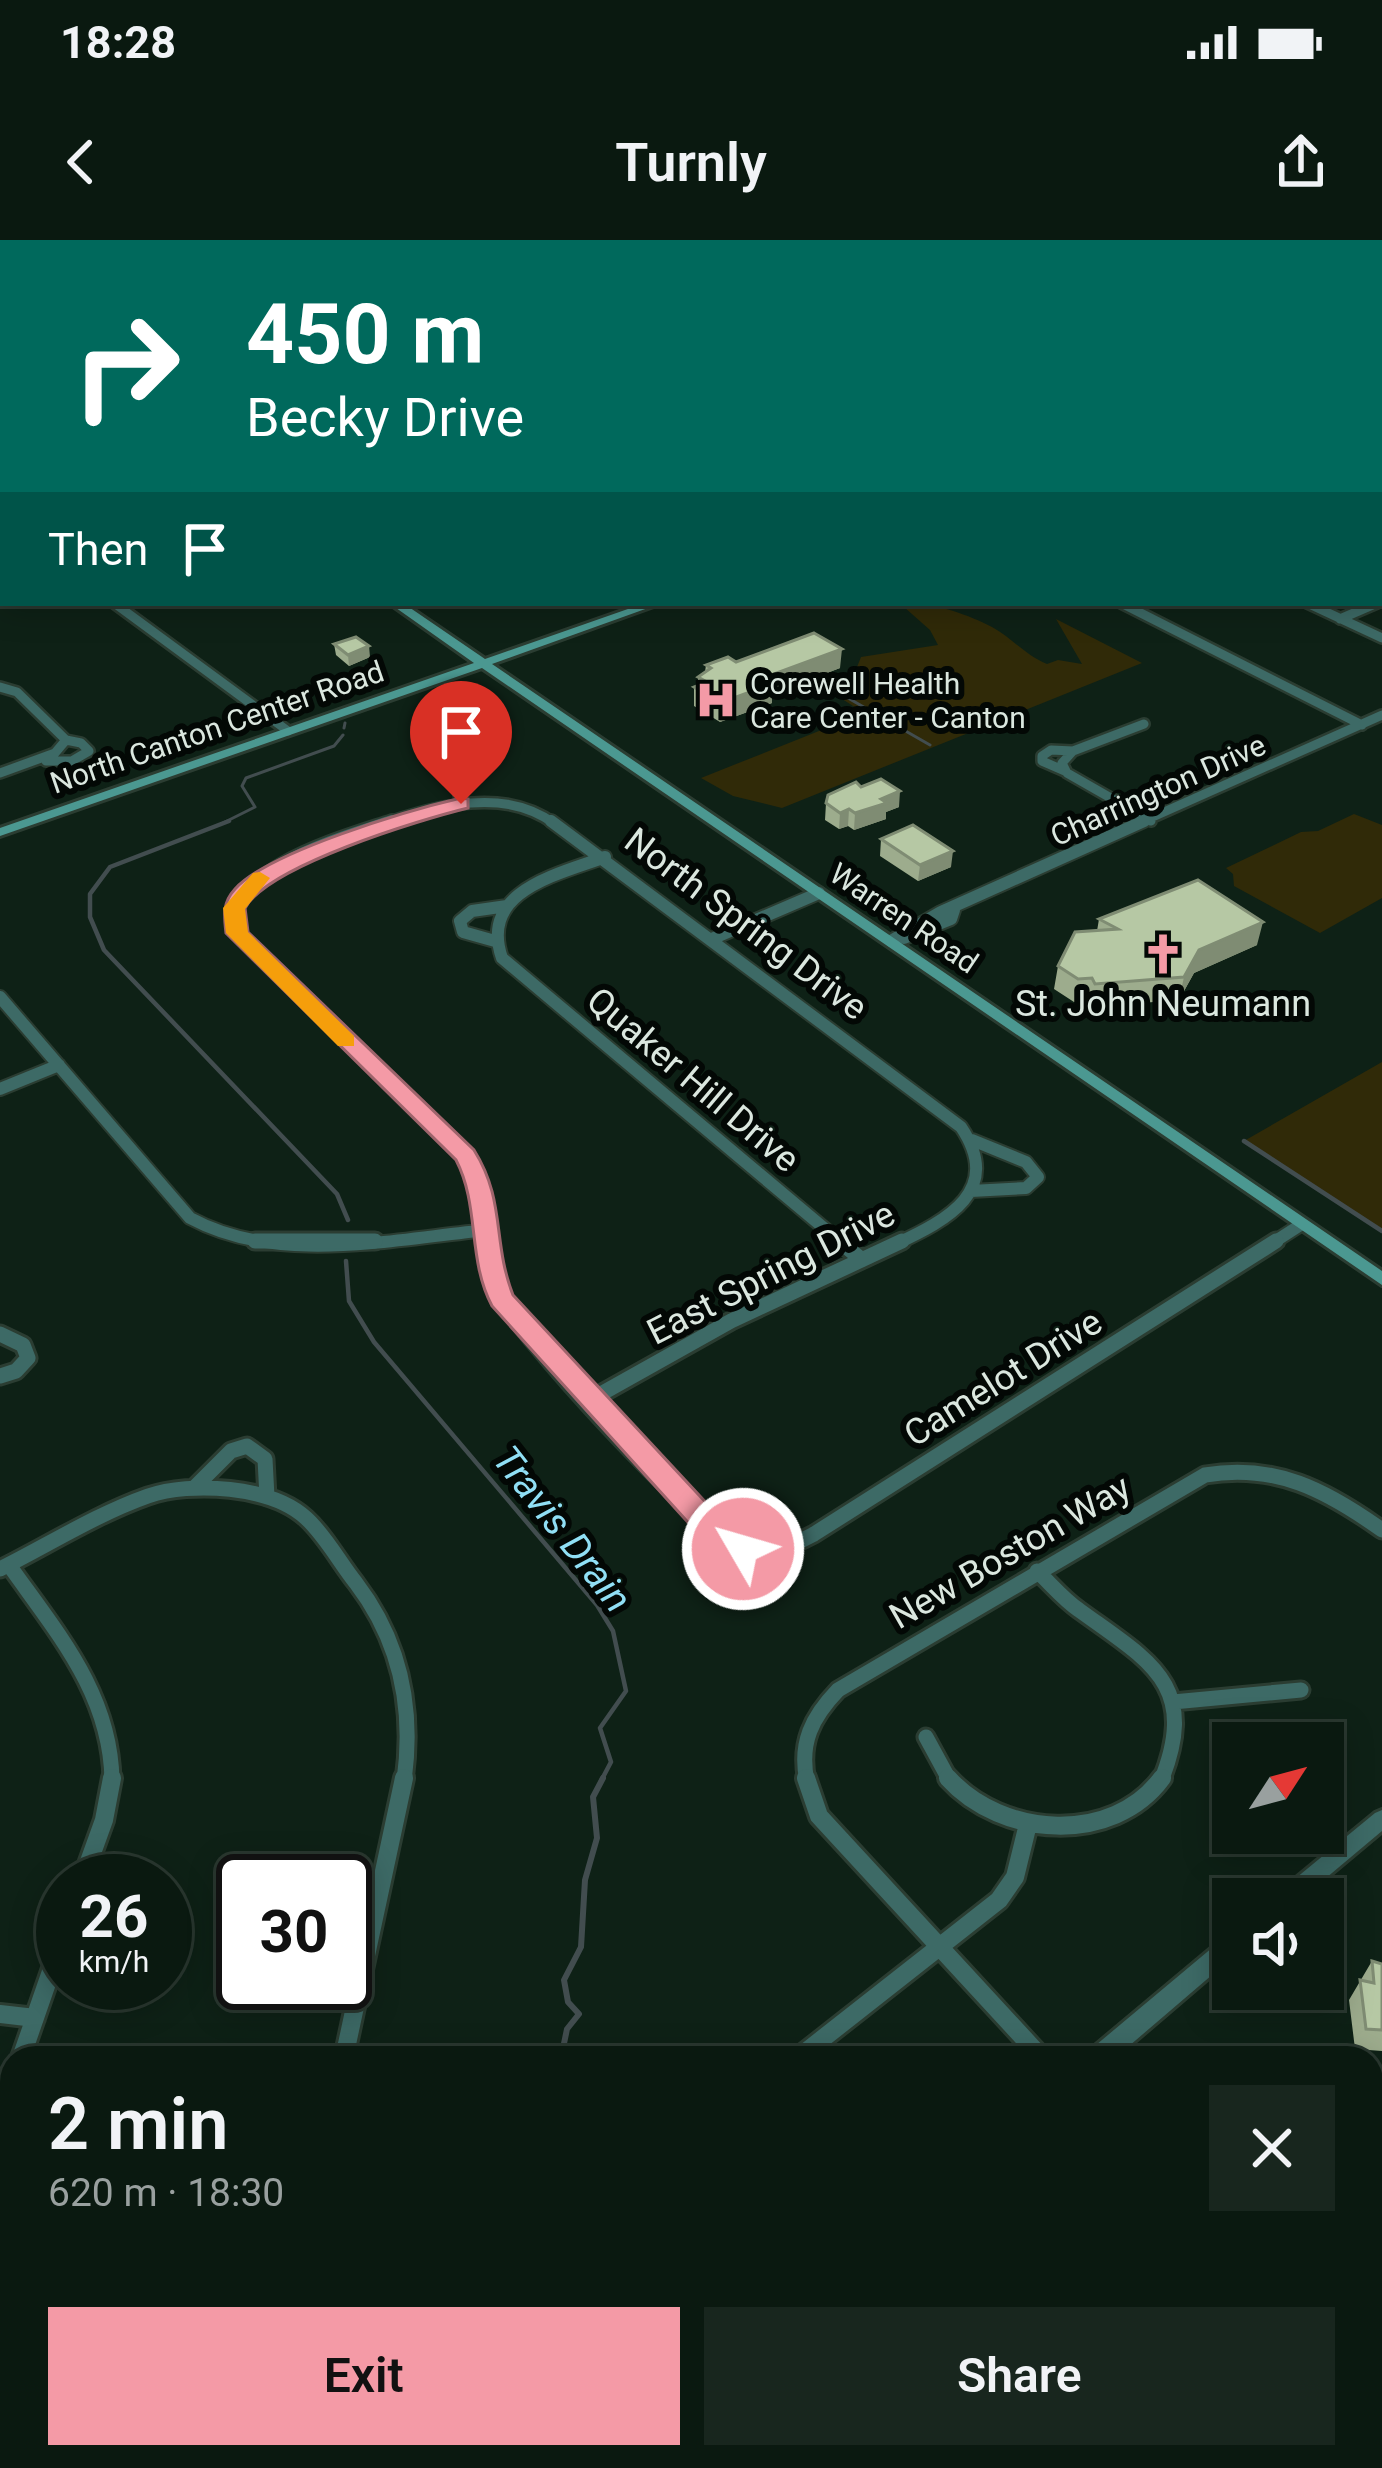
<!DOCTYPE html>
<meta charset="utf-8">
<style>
body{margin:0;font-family:Roboto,sans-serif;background:#18261e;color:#f1f3f6;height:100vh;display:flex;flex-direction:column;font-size:45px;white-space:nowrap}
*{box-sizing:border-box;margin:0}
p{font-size:39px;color:#99a09f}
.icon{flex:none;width:66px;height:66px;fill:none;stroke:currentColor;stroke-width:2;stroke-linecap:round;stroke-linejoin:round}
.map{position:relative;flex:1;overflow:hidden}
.sheet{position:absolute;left:0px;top:1806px;width:1383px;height:423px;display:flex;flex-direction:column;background:#0a1910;border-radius:36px 36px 0 0;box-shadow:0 6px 30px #0003,0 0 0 3px #2a3830}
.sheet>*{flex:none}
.guide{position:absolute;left:0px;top:0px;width:1383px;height:366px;box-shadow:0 6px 30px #0003,0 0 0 3px #2a3830;background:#00695c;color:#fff;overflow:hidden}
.needle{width:78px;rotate:54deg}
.fabs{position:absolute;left:1212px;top:1482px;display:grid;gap:24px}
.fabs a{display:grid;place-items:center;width:132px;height:132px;border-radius:0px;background:#0a1910;box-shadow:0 6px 30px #0003,0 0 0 3px #2a3830;font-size:60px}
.speed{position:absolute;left:36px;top:1614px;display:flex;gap:24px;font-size:60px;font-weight:700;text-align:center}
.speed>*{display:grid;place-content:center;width:156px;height:156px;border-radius:50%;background:#0a1910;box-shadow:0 6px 30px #0003,0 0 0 3px #2a3830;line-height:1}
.speed small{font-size:30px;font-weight:400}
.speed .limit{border:6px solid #111;border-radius:18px;background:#fff;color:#111}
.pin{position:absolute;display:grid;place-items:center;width:102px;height:102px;color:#fff;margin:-123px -51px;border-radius:50% 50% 50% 0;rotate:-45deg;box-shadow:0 0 12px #0007}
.pin .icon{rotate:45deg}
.me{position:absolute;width:132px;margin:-66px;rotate:308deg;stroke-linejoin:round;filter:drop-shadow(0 0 9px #0008)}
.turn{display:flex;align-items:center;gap:42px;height:252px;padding:0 48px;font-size:54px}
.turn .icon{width:156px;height:156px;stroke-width:2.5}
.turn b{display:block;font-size:84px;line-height:102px}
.then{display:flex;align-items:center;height:114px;padding:0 48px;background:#0003;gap:24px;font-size:45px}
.round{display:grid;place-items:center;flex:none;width:126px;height:126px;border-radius:0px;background:#18261e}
.head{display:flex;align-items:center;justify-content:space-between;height:204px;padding:0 48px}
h1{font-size:72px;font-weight:600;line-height:90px}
.cta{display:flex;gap:24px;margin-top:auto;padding:24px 48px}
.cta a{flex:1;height:138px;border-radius:0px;background:#f49aa6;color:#111;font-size:48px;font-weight:600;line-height:138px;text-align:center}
.cta a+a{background:#18261e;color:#f1f3f6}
.status{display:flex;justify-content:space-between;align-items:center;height:84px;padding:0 60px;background:#0a1910;direction:ltr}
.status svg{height:33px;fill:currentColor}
header{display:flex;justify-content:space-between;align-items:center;height:156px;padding:0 48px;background:#0a1910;font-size:54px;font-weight:600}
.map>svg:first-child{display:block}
</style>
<div class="status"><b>18:28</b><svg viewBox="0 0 49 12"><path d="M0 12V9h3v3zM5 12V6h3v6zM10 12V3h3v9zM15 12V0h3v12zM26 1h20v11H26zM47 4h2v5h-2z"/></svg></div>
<header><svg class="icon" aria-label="back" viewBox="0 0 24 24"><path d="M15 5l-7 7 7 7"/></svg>Turnly<svg class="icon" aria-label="share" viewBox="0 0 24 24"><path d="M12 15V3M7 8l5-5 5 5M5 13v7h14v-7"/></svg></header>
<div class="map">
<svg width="1382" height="2228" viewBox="0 0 1382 2228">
<rect width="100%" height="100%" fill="#0e2116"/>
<!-- green -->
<path fill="#302a08" d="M910,363c25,0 59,12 82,24 20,11 33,28 55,37l11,-4 24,4 -26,-45 86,44 -360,145 -49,-12 -32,-18 163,-65 -39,-25 28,-11 8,-20 77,-12 -8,-15 -26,-23z
M1354,574l28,11v73l-62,35 -86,-47 -1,-12 -7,-6 75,-36 17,-1z
M1382,822v170l-138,-91z"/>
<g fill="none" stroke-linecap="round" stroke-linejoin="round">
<!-- stream-far2 -->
<path stroke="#424d4f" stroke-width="3" d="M834,450l96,55
M344,488l1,-5
M221,584l34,-17 -13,-21 4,-8 88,-32 9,-11"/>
<!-- stream-far1 -->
<path stroke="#424d4f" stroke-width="4.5" d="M229,581l-119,46 -20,27v23l14,33 233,244 11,26
M1244,901l138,90
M346,1021l3,40 25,41 223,263 16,26 13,60 -26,37 11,34 -10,19"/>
<!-- stream -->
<path stroke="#424d4f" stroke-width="6" d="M561,1818l6,-29 12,-15 -11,-12 -4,-22 17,-33 4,-67 12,-42 -4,-41 10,-19
M508,2217l11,11"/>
<!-- minor-far4 casing -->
<g stroke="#2b3d32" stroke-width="10">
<path id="minor-far4" d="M632,0l8,3
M769,0l8,3
M72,3l15,-3
M373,3l17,-3
M975,3h19"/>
</g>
<!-- minor-far3 casing -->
<g stroke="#2b3d32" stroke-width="14">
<path id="minor-far3" d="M114,363l174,128
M1121,363l241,122
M1307,363l75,35
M1340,379l37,-16
M0,447l17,5 49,48 -11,13 -55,20
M1144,484l-71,27 -11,12 5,10 84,48
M450,514l11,50
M46,521h26l17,-10 -8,-8 -15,-3
M1065,531l-23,-10v-5l9,-6 22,1
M383,584c56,-18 120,-38 172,0
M1137,584l245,-109"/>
</g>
<!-- minor-far2 casing -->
<g stroke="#2b3d32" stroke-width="16">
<path id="minor-far2" d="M392,581c-47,16 -169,48 -155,112l229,222 14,33 6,56
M551,581l410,306c43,64 -14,93 -65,117
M605,617c-49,18 -126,34 -103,101l341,286
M714,698l105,-45
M904,698l47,-19 3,-9
M495,701l-32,-9 -3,-11 12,-10 35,-5
M891,701l50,-29 203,-91
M0,757l190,221c89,48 202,21 298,12
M0,849l59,-24
M971,951l55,-3 12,-11 -12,-15 -54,-22
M1271,1004l31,-20"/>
</g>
<!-- minor-far1 casing -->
<g stroke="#2b3d32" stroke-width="21">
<path id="minor-far1" d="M255,1001h120
M486,1001c1,15 3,31 9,45 23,48 202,242 249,263 23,10 49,-4 70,-15l462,-293
M839,1001l22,18
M0,1094l23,11 5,13 -12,13 -16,5
M590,1160l141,-79 171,-80
M194,1248l37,-37 16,-5 18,13 2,38
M9,1325c48,68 102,129 103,216
M0,1329c48,-24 97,-55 148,-73 43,-15 123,-10 158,22 19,17 34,45 50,65 45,59 58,126 48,198
M1037,1331c14,13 26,28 42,39 70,51 121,74 82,171
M1173,1462l128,-12
M926,1497l24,44
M807,1541c-8,-38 5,-64 31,-91l367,-215c70,-12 121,15 177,55"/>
</g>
<!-- minor casing -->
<g stroke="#2b3d32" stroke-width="24">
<path id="minor" d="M806,1538l13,38 223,242
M948,1538c54,60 165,67 214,0
M82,1641l22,-61 8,-42
M0,1774l35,4
M21,1818l42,-121
M344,1818l60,-280
M798,1818l201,-158 16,-23 13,-53
M0,1878l12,-34
M1371,2170l11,11
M737,2217l8,11
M203,2228l10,-11"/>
</g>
<!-- tertiary casing -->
<g stroke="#2b3d32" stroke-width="6">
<path id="tertiary" d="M1382,1570v21l-81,68h-25l3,-7 96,-79z
M1233,1694v23l-118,101h-28l3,-8 135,-113z
M611,2217h33l-6,11h-33z"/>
</g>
<!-- secondary casing -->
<g stroke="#2b3d32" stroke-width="6">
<path id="secondary" d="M0,102l3,1v7l-3,-1z
M1380,269h2v7h-2z
M389,363h14l82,56 160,-56h17l-170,61 890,607v14l-900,-617 -482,168v-8l474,-165z"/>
</g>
<!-- minor-far4 -->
<use href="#minor-far4" stroke="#3d6a66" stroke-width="8"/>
<!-- minor-far3 -->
<use href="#minor-far3" stroke="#3d6a66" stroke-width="9"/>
<!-- minor-far2 -->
<use href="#minor-far2" stroke="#3d6a66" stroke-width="12"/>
<!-- minor-far1 -->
<use href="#minor-far1" stroke="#3d6a66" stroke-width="15"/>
<!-- minor -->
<use href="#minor" stroke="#3d6a66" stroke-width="18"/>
<!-- tertiary -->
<use href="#tertiary" fill="#3d6a66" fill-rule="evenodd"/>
<!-- secondary -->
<use href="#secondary" fill="#4b9891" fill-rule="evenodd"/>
</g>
<!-- wall -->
<path fill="#9dac8d" d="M334,404l36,13 -21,9 -13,-11z
M706,425l134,3 -68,26v9l-52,19 -26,-16v-19l4,-1v-9l7,-5z
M826,563l73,4 -13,5v7l-32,11 -6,-4 -9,3 -14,-9z
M881,599l70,28 -33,14 -38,-25z
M1099,679l158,26 -63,28 -15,27 -88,7 -3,-6 -14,1 -20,-13 4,-23 39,-35z
M1372,1721l10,3v87l-27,-2 -6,-49z"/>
<!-- shaded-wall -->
<path fill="#7f8c73" d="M369,406l1,11 -21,9 -1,-11z
M842,409l-2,19 -68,26v9l-52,19v-19l43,-25z
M900,551l-1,16 -13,5v7l-32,11 1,-17 26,-14z
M849,569l-1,17 -9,3 1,-16z
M953,611l-2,16 -33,14 2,-16z
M1263,682l-6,23 -63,28 -15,27 5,-23 15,-27z"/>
<!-- building -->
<path fill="#b6c8a4" stroke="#7f8c73" stroke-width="3" d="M814,393l28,16 -79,29 9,6 -52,19 -26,-16 13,-5 -9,-5 13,-9 -5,-3 22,-8 8,5z
M356,397l13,9 -21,9 -14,-11z
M881,539l19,12 -19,8 6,4 -32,10 -6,-4 -9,4 -14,-10 2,-8 28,-13 5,5z
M913,585l40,26 -33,14 -39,-26z
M1198,640l65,42 -64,28 -15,27 -89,7 -3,-6 -14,1 -20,-13 17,-34 43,-3 -19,-10z
M1372,1721l10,3v66l-16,-1 -6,-49 14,3z"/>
<!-- route -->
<path fill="#f49aa6" stroke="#9f646c" stroke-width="3" d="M461,558l7,1v9c-49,12 -200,58 -223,100l3,24 226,218c32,51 18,91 39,145l212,228 28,18 5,8 -5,9h-21l-28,-18 -212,-234c-25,-47 -12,-100 -36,-146l-230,-227c-2,-17 -4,-30 9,-44 33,-37 174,-79 226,-91z"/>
<!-- slow -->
<path fill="#f59e0b" d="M260,632l10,6 -25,31 3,23 106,104v10h-16l-112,-113 -3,-25 30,-35z"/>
<!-- icons -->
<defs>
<g id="hospital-bare" transform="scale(3.24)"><path d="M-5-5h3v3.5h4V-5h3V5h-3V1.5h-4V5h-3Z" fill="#f49aa6" stroke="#030805" stroke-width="2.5" paint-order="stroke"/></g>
<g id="church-bare" transform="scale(3.24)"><path d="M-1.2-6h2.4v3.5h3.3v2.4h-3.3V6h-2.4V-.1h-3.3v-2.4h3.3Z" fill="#f49aa6" stroke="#030805" stroke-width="2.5" paint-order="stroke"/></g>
</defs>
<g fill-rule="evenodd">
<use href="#hospital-bare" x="716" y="460"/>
<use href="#church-bare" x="1163" y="714"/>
</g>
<g text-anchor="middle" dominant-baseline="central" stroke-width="12" stroke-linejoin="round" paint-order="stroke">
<!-- far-poi labels -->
<g font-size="30" fill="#dbe7df" stroke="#030805" text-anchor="start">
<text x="750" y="443">Corewell Health<tspan x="750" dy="34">Care Center - Canton</tspan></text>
</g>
<!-- far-street labels -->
<g font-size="30" fill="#dbe7df" stroke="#030805">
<text transform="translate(217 487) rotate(-19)">North Canton Center Road</text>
<text transform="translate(1158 550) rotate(-24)">Charrington Drive</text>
<text transform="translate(904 678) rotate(34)">Warren Road</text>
</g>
<!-- street labels -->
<g font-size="36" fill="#dbe7df" stroke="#030805">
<text transform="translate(746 684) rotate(37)">North Spring Drive</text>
<text transform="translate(693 840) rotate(40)">Quaker Hill Drive</text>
<text transform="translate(771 1033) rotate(-27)">East Spring Drive</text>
<text transform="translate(1003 1138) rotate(-32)">Camelot Drive</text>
<text transform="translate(1010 1312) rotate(-30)">New Boston Way</text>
</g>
<!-- poi labels -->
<g font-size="36" fill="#dbe7df" stroke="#030805">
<text x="1163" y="764">St. John Neumann</text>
</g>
<!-- water labels -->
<g font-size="39" font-style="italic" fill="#90dff5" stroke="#030805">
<text transform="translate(562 1289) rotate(52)">Travis Drain</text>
</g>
</g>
</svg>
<div class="fabs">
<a><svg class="needle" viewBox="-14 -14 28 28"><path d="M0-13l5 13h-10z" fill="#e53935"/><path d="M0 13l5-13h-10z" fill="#99a09f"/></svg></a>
<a><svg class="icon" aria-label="sound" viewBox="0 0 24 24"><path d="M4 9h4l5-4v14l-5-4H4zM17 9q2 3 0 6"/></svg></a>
</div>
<div class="speed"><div>26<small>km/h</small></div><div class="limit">30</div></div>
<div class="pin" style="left:461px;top:564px;background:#d93025"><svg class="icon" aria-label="arrive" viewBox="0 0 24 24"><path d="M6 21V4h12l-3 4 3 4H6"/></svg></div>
<svg class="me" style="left:743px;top:1309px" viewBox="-20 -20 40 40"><circle r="17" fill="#f49aa6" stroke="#fff" stroke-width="3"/><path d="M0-11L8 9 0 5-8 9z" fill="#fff"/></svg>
<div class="guide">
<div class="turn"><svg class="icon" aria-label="right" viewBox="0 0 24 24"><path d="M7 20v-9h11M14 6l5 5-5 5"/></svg><div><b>450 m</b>Becky Drive</div></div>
<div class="then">Then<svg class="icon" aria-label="arrive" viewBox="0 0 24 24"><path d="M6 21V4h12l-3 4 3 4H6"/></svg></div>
</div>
<section class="sheet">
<div class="head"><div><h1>2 min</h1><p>620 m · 18:30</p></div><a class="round"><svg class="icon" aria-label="close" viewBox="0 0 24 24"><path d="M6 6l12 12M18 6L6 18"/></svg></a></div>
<div class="cta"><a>Exit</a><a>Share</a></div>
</section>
</div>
